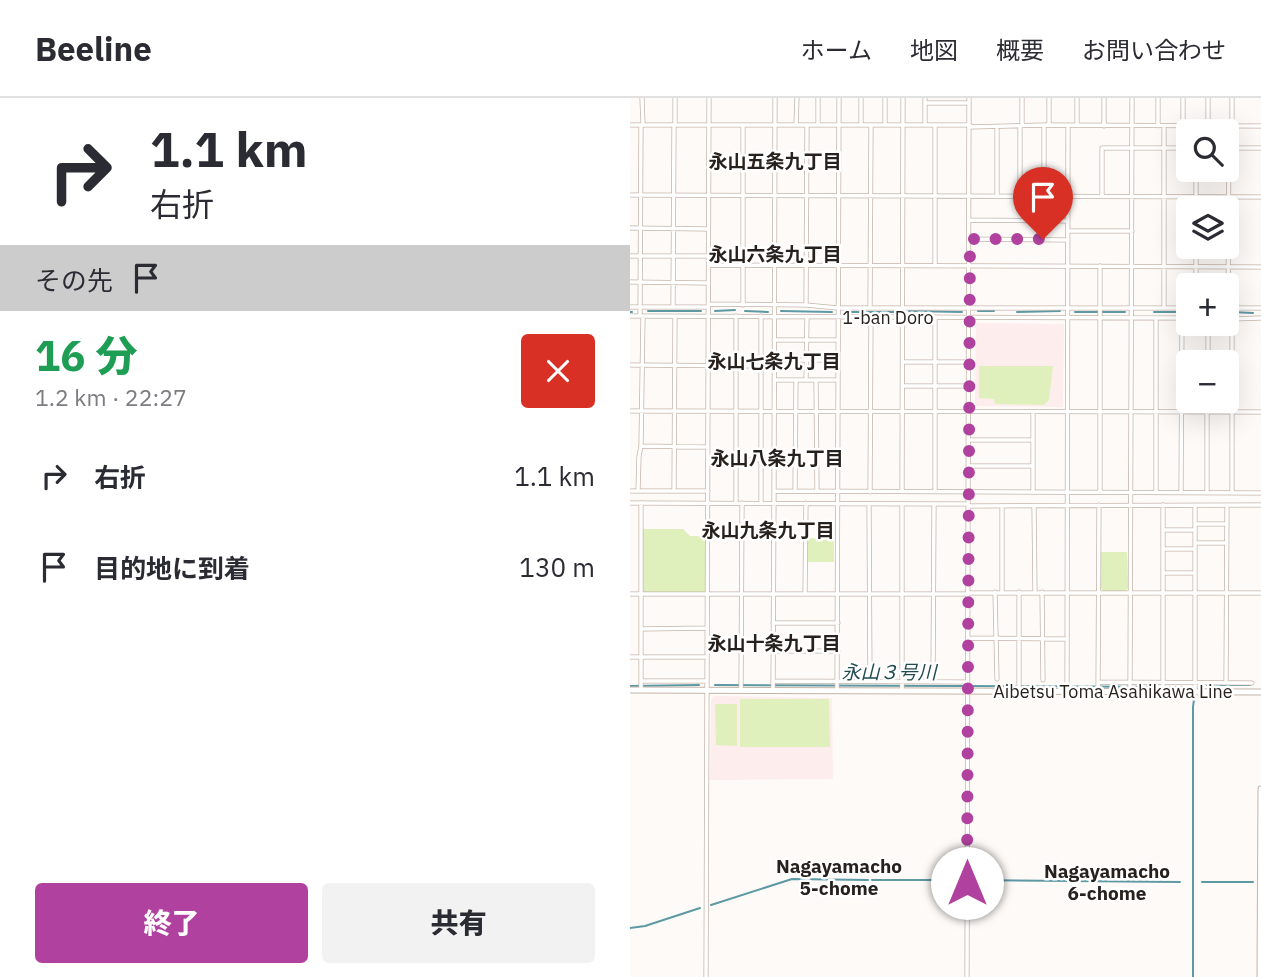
<!DOCTYPE html>
<html lang="ja">
<meta charset="utf-8">
<style>
body{margin:0;font-family:"IBM Plex Sans","Noto Sans JP",sans-serif;background:#f2f2f3;color:#2b2b33;height:100vh;display:flex;flex-direction:column;font-size:26px;white-space:nowrap}
*{box-sizing:border-box;margin:0}
p{font-size:23px;color:#7c7c81}
.icon{flex:none;width:38px;height:38px;fill:none;stroke:currentColor;stroke-width:2;stroke-linecap:round;stroke-linejoin:round}
.map{position:relative;flex:1;overflow:hidden}
.side{display:flex;flex-direction:column;background:#fff;width:630px}
.side>*{flex:none}
.guide{background:#fff;color:#2b2b33;overflow:hidden}
.buttons{position:absolute;left:546px;top:21px;display:grid;gap:14px}
.buttons a{display:grid;place-items:center;width:63px;height:63px;border-radius:7px;background:#fff;box-shadow:0 7px 28px #0002;font-size:35px}
.pin{position:absolute;display:grid;place-items:center;width:60px;height:60px;color:#fff;margin:-72px -30px;border-radius:50% 50% 50% 0;rotate:-45deg;box-shadow:0 0 7px #0007}
.pin .icon{rotate:45deg}
.me{position:absolute;width:77px;margin:-38px;rotate:0deg;stroke-linejoin:round;filter:drop-shadow(0 0 5px #0008)}
.turn{display:flex;align-items:center;gap:24px;height:147px;padding:0 35px;font-size:32px}
.turn .icon{width:91px;height:91px;stroke-width:2.5}
.turn b{display:block;font-size:49px;line-height:60px}
.then{display:flex;align-items:center;height:66px;padding:0 35px;background:#0003;gap:14px;font-size:26px}
.round{display:grid;place-items:center;flex:none;width:74px;height:74px;border-radius:7px;background:#f2f2f3}
.summary{display:flex;align-items:center;justify-content:space-between;height:119px;padding:0 35px}
h1{font-size:42px;font-weight:800;line-height:52px;color:#1e9e55}
.button{display:flex;gap:14px;margin-top:auto;padding:14px 35px}
.button a{flex:1;height:80px;border-radius:7px;background:#b0419e;color:#fff;font-size:28px;font-weight:800;line-height:80px;text-align:center}
.button a+a{background:#f2f2f3;color:#2b2b33}
ul{padding:0;list-style:none}
li{display:flex;align-items:center;gap:21px;height:91px;padding:0 35px}
li div{flex:1}
li b{display:block;font-size:26px}
li em{font-style:normal}
header{display:flex;align-items:center;gap:42px;box-sizing:border-box;height:98px;padding:0 35px;background:#fff;border-bottom:2px solid #e1e1e2}
header strong{font-size:33px}
nav{display:flex;gap:38px;margin-inline-start:auto;font-size:24px}
main{display:flex;flex:1;min-height:0}
.map>svg:first-child{display:block}
</style>
<header>
<strong>Beeline</strong>
<nav><a>ホーム</a><a>地図</a><a>概要</a><a>お問い合わせ</a></nav>
</header>
<main>
<section class="side">
<div class="guide">
<div class="turn"><svg class="icon" aria-label="right" viewBox="0 0 24 24"><path d="M7 20v-9h11M14 6l5 5-5 5"/></svg><div><b>1.1 km</b>右折</div></div>
<div class="then">その先<svg class="icon" aria-label="arrive" viewBox="0 0 24 24"><path d="M6 21V4h12l-3 4 3 4H6"/></svg></div>
</div>
<div class="summary"><div><h1>16 分</h1><p>1.2 km · 22:27</p></div><a class="round" style="background:#d93025;color:#fff"><svg class="icon" aria-label="close" viewBox="0 0 24 24"><path d="M6 6l12 12M18 6L6 18"/></svg></a></div>
<ul>
<li><svg class="icon" aria-label="right" viewBox="0 0 24 24"><path d="M7 20v-9h11M14 6l5 5-5 5"/></svg><div><b>右折</b></div><em>1.1 km</em></li>
<li><svg class="icon" aria-label="arrive" viewBox="0 0 24 24"><path d="M6 21V4h12l-3 4 3 4H6"/></svg><div><b>目的地に到着</b></div><em>130 m</em></li>
</ul>
<div class="button"><a>終了</a><a>共有</a></div>
</section>
<div class="map">
<svg width="631" height="879" viewBox="0 0 631 879">
<rect width="100%" height="100%" fill="#fefaf8"/>
<!-- education -->
<path fill="#fdedec" d="M346,225l88,1 -1,83 -88,-1z
M84,598l118,2 1,81 -123,1 1,-81z"/>
<!-- green -->
<path fill="#dff0bc" d="M349,268h74l-4,34 -5,5 -49,-1 -1,-5 -15,-1z
M11,431h42l7,7h17v58h-66z
M178,440l26,1v23h-26z
M471,454h26l1,36 -3,3h-22l-2,-3z
M110,601h89l1,48h-90z
M85,606h22v42l-21,-1z"/>
<g fill="none" stroke-linecap="round" stroke-linejoin="round">
<!-- stream -->
<path stroke="#5c99a3" stroke-width="2" d="M18,213h53
M85,213l20,-1
M115,213l23,1
M151,213l51,1
M279,213l53,1
M348,213h16
M0,214h2
M216,214h51
M387,214l43,-1
M445,214h50
M524,214h34
M602,214l21,1
M85,587l475,2
M577,587h43
M0,588l69,-1
M242,782h88
M340,782l210,2
M572,784h51
M81,807l81,-26 76,1
M0,830l15,-2 55,-18
M563,879v-270l1,-8"/>
<!-- minor casing -->
<g stroke="#c5b4a9" stroke-width="5">
<path id="minor" d="M12,0l1,26
M295,5h44
M45,26v-26
M0,27h340
M166,27l1,-27
M188,27v-27
M231,27v-27
M255,27v-27
M295,27v-27
M305,27v141
M419,27v-27
M447,27v-27
M392,28v-28
M474,28v-28
M528,28v-28
M553,28v-28
M578,28v-28
M602,28v-28
M340,29l74,-2 217,1
M367,29v68
M598,50h33
M0,97l631,2
M390,98v-70
M414,98v-71
M472,98v-48h86
M566,110v-38
M339,122l99,1
M0,130l78,1
M438,133h64
M339,141l99,1
M0,158h79
M79,167l552,2
M470,168v226
M0,184l78,1
M566,187v-38
M78,206l98,1 32,3h350
M113,207v-180
M176,207l1,-180
M0,209h78
M43,209l1,-182
M240,210l1,-183
M534,210v-182
M597,210h34
M0,218l558,2
M10,218l1,-191
M106,218v187
M131,218v187
M305,219v174
M598,220l1,-192
M602,221l29,-1
M144,242h64
M144,262h64
M273,264h66
M578,264v-38
M0,267l144,1
M144,282h64
M176,282l1,-63
M186,282l1,111
M273,288h66
M0,313l631,1
M338,342h65
M11,348l67,1
M78,362h66
M339,368h64
M165,392l1,-110
M0,393h78
M8,393l1,-35 2,-10 2,-130
M44,393l1,-174
M144,393l1,-393
M240,394l1,-176
M272,394l1,-394
M403,394v-80
M551,394l1,-174
M602,394v-173
M526,395v-175
M577,395v-92
M0,405l337,1
M239,406l1,177
M272,406v187
M565,407v187
M338,408l293,-1
M404,408l1,86
M565,426h32
M533,432h32
M565,445h32
M533,451h32
M533,475h32
M365,494l2,87
M372,494v-85
M389,494v99
M412,494l1,88
M338,495h293
M0,496h338
M175,496l1,-91
M143,525h65
M11,531l66,-1
M338,540l98,1
M143,553h65
M0,559h77
M11,583h66
M143,583l194,1
M303,584l1,-178
M468,584l154,1
M596,584l1,-177
M11,592v-187
M111,592l1,-187
M437,592l1,-565
M143,593l1,-200 487,2
M207,593l2,-593
M500,593l2,-593
M468,594l1,-187
M533,594v-187
M76,879l3,-879
M337,879l2,-879"/>
</g>
<!-- major casing -->
<g stroke="#c5b4a9" stroke-width="7">
<path id="major" d="M0,592l631,2
M630,879l1,-188"/>
</g>
<!-- minor -->
<use href="#minor" stroke="#fff" stroke-width="3.5"/>
<!-- major -->
<use href="#major" stroke="#fff" stroke-width="5"/>
</g>
<g fill="none" stroke-linecap="round" stroke-linejoin="round">
<!-- route -->
<path stroke="#b0419e" stroke-width="12" stroke-dasharray="0 21.6" d="M337,785l3,-644h73"/>
</g>
<g text-anchor="middle" dominant-baseline="central" stroke-width="5" stroke-linejoin="round" paint-order="stroke">
<!-- street labels -->
<g font-size="18" fill="#27211d" stroke="#fff">
<text x="258" y="219">1-ban Doro</text>
<text x="483" y="593">Aibetsu Toma Asahikawa Line</text>
</g>
<!-- neighbourhood labels -->
<g font-size="19" font-weight="bold" fill="#27211d" stroke="#fff">
<text x="145" y="63">永山五条九丁目</text>
<text x="145" y="156">永山六条九丁目</text>
<text x="144" y="263">永山七条九丁目</text>
<text x="147" y="360">永山八条九丁目</text>
<text x="138" y="432">永山九条九丁目</text>
<text x="144" y="545">永山十条九丁目</text>
<text x="209" y="768">Nagayamacho<tspan x="209" dy="22">5-chome</tspan></text>
<text x="477" y="773">Nagayamacho<tspan x="477" dy="22">6-chome</tspan></text>
</g>
<!-- water labels -->
<g font-size="19" font-style="italic" fill="#214a51" stroke="#fff">
<text x="259" y="574">永山３号川</text>
</g>
</g>
</svg>
<div class="buttons">
<a><svg class="icon" aria-label="search" viewBox="0 0 24 24"><circle cx="10" cy="10" r="6"/><path d="M15 15l6 6"/></svg></a>
<a><svg class="icon" aria-label="layers" viewBox="0 0 24 24"><path d="M12 4l9 5-9 5-9-5zM3 14l9 5 9-5"/></svg></a>
<a>+</a>
<a>−</a>
</div>
<div class="pin" style="left:413px;top:141px;background:#d93025"><svg class="icon" aria-label="arrive" viewBox="0 0 24 24"><path d="M6 21V4h12l-3 4 3 4H6"/></svg></div>
<svg class="me" style="left:337px;top:785px" viewBox="-20 -20 40 40"><circle r="19" fill="#fff"/><path d="M0-13L10 11 0 6-10 11z" fill="#b0419e"/></svg>
</div>
</main>
